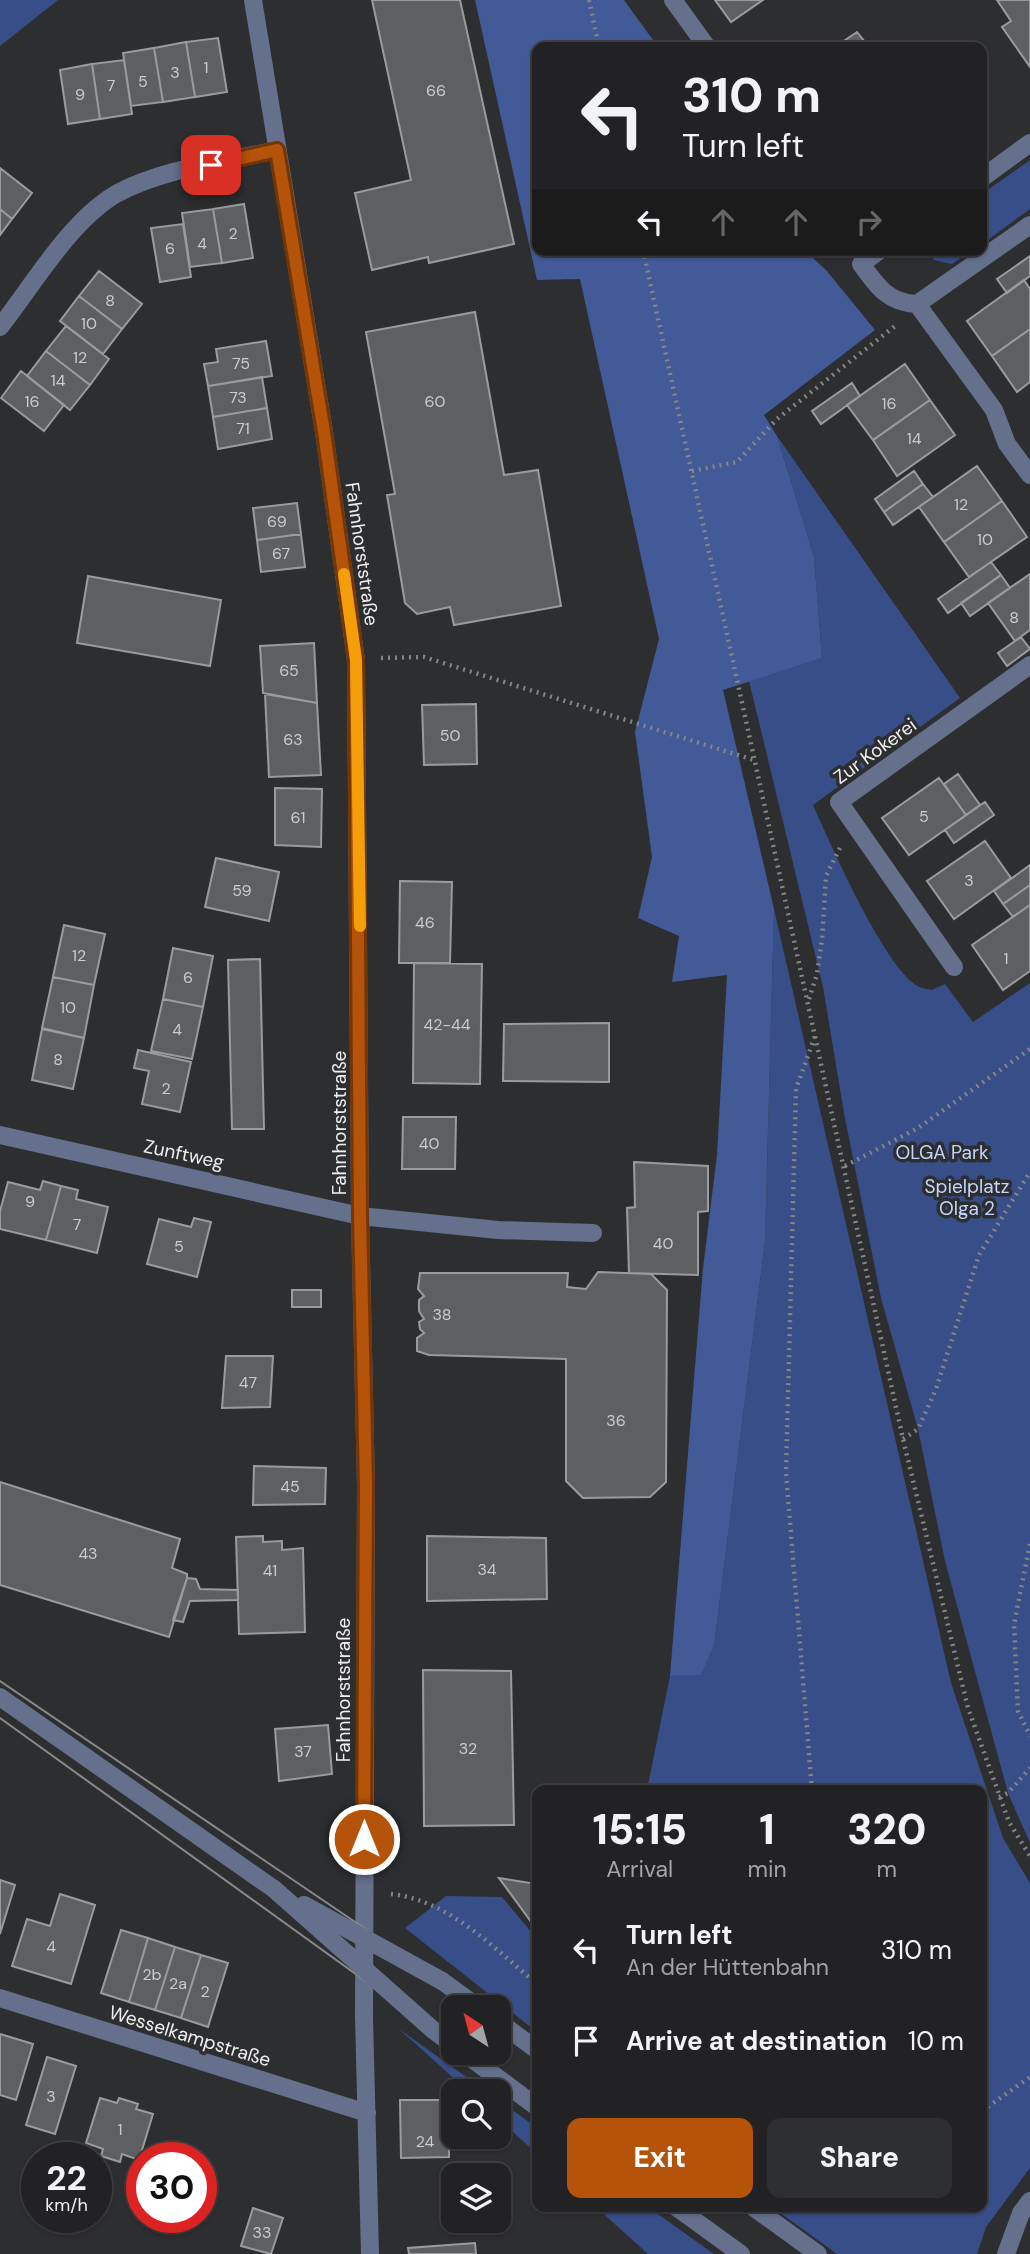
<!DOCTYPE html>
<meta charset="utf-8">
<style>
body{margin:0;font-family:"DM Sans",sans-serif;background:#2e2f31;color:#f1f3f6;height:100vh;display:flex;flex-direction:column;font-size:26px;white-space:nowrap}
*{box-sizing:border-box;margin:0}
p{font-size:23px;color:#a2a4a6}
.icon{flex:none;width:38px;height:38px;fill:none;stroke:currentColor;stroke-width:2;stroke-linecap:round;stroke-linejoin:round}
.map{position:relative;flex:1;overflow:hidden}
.panel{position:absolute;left:532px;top:1785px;width:455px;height:427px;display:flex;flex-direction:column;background:#222224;border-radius:14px;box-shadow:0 2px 5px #0004,0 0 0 2px #3f3f41}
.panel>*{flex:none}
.guide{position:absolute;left:532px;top:42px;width:455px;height:214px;border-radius:14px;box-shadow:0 2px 5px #0004,0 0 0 2px #3f3f41;background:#222224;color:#f1f3f6;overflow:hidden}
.needle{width:46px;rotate:324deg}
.buttons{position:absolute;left:441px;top:1995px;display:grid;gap:14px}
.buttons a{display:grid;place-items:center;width:70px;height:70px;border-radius:14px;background:#222224;box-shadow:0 2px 5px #0004,0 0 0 2px #3f3f41;font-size:35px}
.speed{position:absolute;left:21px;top:2142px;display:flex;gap:14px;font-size:35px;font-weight:700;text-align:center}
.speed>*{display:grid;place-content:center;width:91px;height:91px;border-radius:50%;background:#222224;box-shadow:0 2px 5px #0004,0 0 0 2px #3f3f41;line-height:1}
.speed small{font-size:18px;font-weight:400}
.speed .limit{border:10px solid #d22;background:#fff;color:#111}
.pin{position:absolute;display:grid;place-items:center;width:60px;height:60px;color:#fff;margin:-30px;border-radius:14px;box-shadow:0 4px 10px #0006}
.me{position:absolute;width:77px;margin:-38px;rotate:0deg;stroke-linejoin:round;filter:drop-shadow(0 0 5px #0008)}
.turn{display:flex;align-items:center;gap:24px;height:147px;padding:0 35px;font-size:32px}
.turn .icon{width:91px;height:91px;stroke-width:2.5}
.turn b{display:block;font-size:49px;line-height:60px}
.lanes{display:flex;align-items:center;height:66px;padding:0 35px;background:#0003;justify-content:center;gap:35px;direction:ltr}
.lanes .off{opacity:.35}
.eta{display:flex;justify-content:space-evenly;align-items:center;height:119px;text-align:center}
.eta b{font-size:42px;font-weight:800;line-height:49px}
.cta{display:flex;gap:14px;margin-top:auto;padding:14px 35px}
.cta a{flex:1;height:80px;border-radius:14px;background:#b45309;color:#fff;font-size:28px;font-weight:800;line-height:80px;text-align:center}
.cta a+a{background:#2e2f31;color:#f1f3f6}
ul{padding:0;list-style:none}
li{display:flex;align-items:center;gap:21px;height:91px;padding:0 35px}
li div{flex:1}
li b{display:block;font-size:26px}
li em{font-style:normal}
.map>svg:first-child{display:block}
</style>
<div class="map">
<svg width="1030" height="2254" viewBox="0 0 1030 2254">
<rect width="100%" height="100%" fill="#2d2e30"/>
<!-- green -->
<path fill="#384e89" d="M0,0h58l-58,46z
M1030,160v49l-48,35v-50z
M927,250h45l-20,14 -18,-4z
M777,436l183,262 -147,107c17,38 70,159 103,180 4,3 11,4 16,5l13,-6 28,38 57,-39v860l-22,-50 -63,-232 -27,-132 -37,-131 -37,-185 -21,-126 -74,-306 73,-23 -8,-101z
M774,909l177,774 52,155 27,45v285l-44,59 -9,27h-140l-65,-47h210v-417h-335l23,-114 31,-2 13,-28 51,-405z
M446,1896l56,1 35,42v93l-132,-104z
M399,2029l87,62h-18z
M499,2100l38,28v26l-38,-35z
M596,2207h52l66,47h-66z"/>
<!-- forest -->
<path fill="#435a98" d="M475,0h149l34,47h-121v203h267l22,20 49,60 -111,85 13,21 37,121 8,101 -99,32 51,219 -9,332 -51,405 -13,29 -31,1 33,-408 14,-113 10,-180 -55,7 7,-46 -41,-18 14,-61 -17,-125 24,-93 -79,-360 -43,1z"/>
<!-- building -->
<path fill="#5e5f62" stroke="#9a9b9e" stroke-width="2" d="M372,0h88l54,244 -85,19 -1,-6 -56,13 -17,-77 56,-13z
M715,0h48l-32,22z
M997,0h33v67l-28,-40 9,-6z
M857,32l12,15h-34z
M218,38l9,54 -32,5 -9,-55z
M186,42l9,55 -32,5 -9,-54z
M154,48l9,54 -32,4 -8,-53z
M124,60l8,54 -32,5 -8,-55z
M92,64l8,55 -32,5 -8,-54z
M0,168l32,25 -20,26 -12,-10z
M244,204l9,54 -31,5 -9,-54z
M0,209l12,10 -12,16z
M213,209l9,54 -32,4 -8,-54z
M183,224l8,53 -31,5 -9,-54z
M1030,256v20l-23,17 -10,-14z
M99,271l43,33 -20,25 -43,-33z
M1024,280l6,9v40l-38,27 -25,-35z
M79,296l43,33 -19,25 -43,-33z
M475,312l29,163 34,-5 23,136 -107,19 -4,-18 -33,7 -12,-11 -18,-108 8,-1 -29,-162z
M66,326l43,33 -19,26 -44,-34z
M1030,329v53l-13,10 -25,-36z
M266,341l6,35 -64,10 -4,-22 14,-2 -2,-13z
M46,351l44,34 -20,25 -43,-34z
M905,364l25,36 -57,40 -26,-35z
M21,371l43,34 -20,26 -43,-33z
M262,377l5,31 -54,9 -5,-31z
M852,383l8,13 -39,28 -9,-13z
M930,400l25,35 -58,41 -24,-36z
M267,408l5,31 -54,10 -5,-32z
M977,466l25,35 -58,41 -25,-35z
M914,471l9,13 -39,28 -9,-13z
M923,484l10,13 -40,28 -9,-13z
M1002,501l25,36 -58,40 -25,-35z
M297,503l4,31 -44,6 -4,-32z
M301,534l4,33 -44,5 -4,-32z
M991,562l10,13 -53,38 -10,-14z
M1030,574v56l-15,11 -27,-38z
M1001,575l9,13 -40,28 -9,-13z
M88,576l133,24 -11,66 -133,-23z
M1021,637l9,12 -23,17 -9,-13z
M314,643l3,60 -54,-10 -3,-47z
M265,694l52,9 4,72 -52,2z
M476,704l1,60 -53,1 -2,-60z
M958,774l22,31 -14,10 -22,-31z
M939,778l27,37 -57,40 -27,-37z
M275,788l47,1 -1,58 -46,-2z
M985,802l9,13 -40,28 -9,-13z
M985,841l26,37 -57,41 -27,-38z
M216,858l63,14 -10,49 -64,-14z
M1030,865v20l-27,19 -9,-13z
M400,881l52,1 -2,81h-51z
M1030,885v20l-17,12 -10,-13z
M1030,905v66l-27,19 -31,-45z
M64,925l41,9 -11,51 -41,-8z
M173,948l40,8 -10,51 -40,-8z
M260,959l4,170h-32l-4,-169z
M414,963l68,1 -2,120 -67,-1z
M53,977l41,8 -10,53 -42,-10z
M163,999l40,8 -11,52 -41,-8z
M609,1023v59l-106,-1 1,-57z
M42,1029l42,9 -11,51 -41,-9z
M138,1050l53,12 -11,50 -38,-8 7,-33 -15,-3z
M403,1117h53l-1,52h-53z
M634,1162l74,4v45l-10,1v63l-69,-2 -2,-65 8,-1z
M43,1181l18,5 -15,54 -46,-11v-18l8,-29 32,8z
M61,1186l17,4 -2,9 32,8 -11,46 -51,-13z
M194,1218l17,4 -14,55 -50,-13 12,-45 32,8z
M598,1272l53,2 16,16 -1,192 -16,15 -67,1 -17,-17v-122l-137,-4 -12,-4v-13l7,-5 -4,-4 -1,-7 5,-3 -5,-8v-11l5,-4 -6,-7 2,-16h148l-1,14 19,2z
M292,1290h29v17h-29z
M226,1356h47l-3,51 -48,1z
M254,1466l72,2 -1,36 -72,1z
M0,1482l180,57 -8,29 15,6v4l-18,59 -169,-52z
M263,1536v6l19,-1v9l21,-2 2,84 -66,2 -3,-97z
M427,1536l119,2 1,61 -120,2z
M187,1578l9,1 4,10 38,1v10l-48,1 -7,21 -10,-2z
M423,1670l88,1 3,154 -90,1z
M328,1725l4,49 -53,7 -4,-52z
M499,1878l38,6v46z
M0,1880l15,5 -15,49z
M60,1894l35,11 -24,79 -59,-18 15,-47 23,7z
M121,1930l27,8 -19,64 -28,-9z
M148,1938l27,9 -20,63 -26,-8z
M175,1947l26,8 -20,63 -26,-8z
M201,1955l27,8 -20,64 -27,-9z
M0,2034l33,10 -17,56 -16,-5z
M47,2057l29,9 -21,68 -29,-9z
M100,2098l17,5 2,-5 19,6 -2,5 17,5 -14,46 -17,-6 -2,8 -19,-6 2,-7 -17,-6z
M400,2100h50l-1,57 -48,1z
M253,2208l30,10 -12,36 -30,-8z
M475,2243l1,11h-67l-1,-6z"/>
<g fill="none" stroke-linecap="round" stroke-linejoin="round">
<!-- path -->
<path stroke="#848587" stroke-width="4.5" stroke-dasharray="2 5" stroke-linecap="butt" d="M589,0l10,47
M643,250l260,1189 65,269 41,114 21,34
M692,471l45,-9 40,-43 118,-93
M381,658l43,-1 330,103
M809,999l8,-25 5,-34 4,-64 14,-28
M845,1166l73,-38 112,-79
M903,1439l15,-10 18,-40 43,-134 51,-83
M1030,1544l-16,80 4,87 12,25
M812,1790l-26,-317 10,-384 19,-53
M999,1797l9,-4 22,-25
M391,1894c58,6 104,55 146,90
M982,2111l48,-34"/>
<!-- minor -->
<path stroke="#64708c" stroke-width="18" d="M253,0l71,432 32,228 4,556 6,269 -2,532 6,237
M673,0l34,47
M982,178l48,-35
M880,250l-19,14c16,22 27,39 56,40l113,-79
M917,304l77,106 13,34 23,31
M0,327c33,-42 70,-106 116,-133 47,-26 109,-32 161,-44
M954,967l-115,-165 191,-137
M0,1135l360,81 138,14 95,3
M0,1697l274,192
M442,1981l36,26
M0,1998l367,115
M499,2022l38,28
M432,2029l21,16
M464,2053l73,54
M676,2207l65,47
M753,2207l65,47
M1006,2254l15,-41 9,-12"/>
<!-- tram -->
<path stroke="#88898b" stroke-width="2" d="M0,1681l442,300
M0,1718l432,311"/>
<!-- minor-bridge -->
<path stroke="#64708c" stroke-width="18" d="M274,1889l158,140
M304,1905l138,76"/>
</g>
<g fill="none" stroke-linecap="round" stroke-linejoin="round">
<!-- route casing -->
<g stroke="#753606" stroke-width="18">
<path id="route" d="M211,165l66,-15 47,282 32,228 4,556 6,269 -2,354"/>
</g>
<!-- route -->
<use href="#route" stroke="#b45309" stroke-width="12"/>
<!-- slow -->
<path stroke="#f59e0b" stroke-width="12" d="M344,574l12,86 4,266"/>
</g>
<g text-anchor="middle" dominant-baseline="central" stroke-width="7" stroke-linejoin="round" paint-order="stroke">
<!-- number labels -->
<g font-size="16" fill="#cbcbcd">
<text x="206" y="67">1</text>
<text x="175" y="72">3</text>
<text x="143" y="81">5</text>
<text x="111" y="85">7</text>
<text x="436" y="90">66</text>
<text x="80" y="94">9</text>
<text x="233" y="233">2</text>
<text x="202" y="243">4</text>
<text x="170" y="248">6</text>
<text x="110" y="300">8</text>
<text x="89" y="323">10</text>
<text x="80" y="357">12</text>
<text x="241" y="363">75</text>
<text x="58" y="380">14</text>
<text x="238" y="397">73</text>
<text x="32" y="401">16</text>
<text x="435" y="401">60</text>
<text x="889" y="403">16</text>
<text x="243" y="428">71</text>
<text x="914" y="438">14</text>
<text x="961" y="504">12</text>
<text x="277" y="521">69</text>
<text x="985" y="539">10</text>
<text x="281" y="553">67</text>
<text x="1014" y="617">8</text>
<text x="289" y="670">65</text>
<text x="450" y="735">50</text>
<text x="293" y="739">63</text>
<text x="924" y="816">5</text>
<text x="298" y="817">61</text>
<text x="969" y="880">3</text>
<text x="242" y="890">59</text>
<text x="425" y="922">46</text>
<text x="79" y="955">12</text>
<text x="1006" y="958">1</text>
<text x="188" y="977">6</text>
<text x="68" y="1007">10</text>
<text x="447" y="1024">42-44</text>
<text x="177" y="1029">4</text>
<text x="58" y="1059">8</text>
<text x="166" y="1088">2</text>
<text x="429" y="1143">40</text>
<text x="30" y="1201">9</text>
<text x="77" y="1224">7</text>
<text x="663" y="1243">40</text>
<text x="179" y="1246">5</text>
<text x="442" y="1314">38</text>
<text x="248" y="1382">47</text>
<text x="616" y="1420">36</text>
<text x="290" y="1486">45</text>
<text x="88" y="1553">43</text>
<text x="487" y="1569">34</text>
<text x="270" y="1570">41</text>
<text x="468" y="1748">32</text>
<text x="303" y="1751">37</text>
<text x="51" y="1946">4</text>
<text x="152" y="1974">2b</text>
<text x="178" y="1983">2a</text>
<text x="205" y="1991">2</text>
<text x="51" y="2096">3</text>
<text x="120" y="2129">1</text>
<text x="425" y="2141">24</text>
<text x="262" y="2232">33</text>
</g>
<!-- street labels -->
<g font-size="19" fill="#efeff1" stroke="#2d2e30">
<text transform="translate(362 554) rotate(82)">Fahnhorststraße</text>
<text transform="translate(875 751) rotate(-36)">Zur Kokerei</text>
<text transform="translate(339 1123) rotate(-90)">Fahnhorststraße</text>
<text transform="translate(184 1154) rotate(12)">Zunftweg</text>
<text transform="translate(343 1690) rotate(-90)">Fahnhorststraße</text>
<text transform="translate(190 2036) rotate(17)">Wesselkampstraße</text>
</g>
<!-- park labels -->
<g font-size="19" fill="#c5d5f9" stroke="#2d2e30">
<text x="942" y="1152">OLGA Park</text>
<text x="967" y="1186">Spielplatz<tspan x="967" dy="22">Olga 2</tspan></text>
</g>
</g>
</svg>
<div class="buttons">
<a><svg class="needle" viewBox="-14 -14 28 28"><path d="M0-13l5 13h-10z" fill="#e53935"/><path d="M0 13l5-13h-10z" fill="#a2a4a6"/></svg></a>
<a><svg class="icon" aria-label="search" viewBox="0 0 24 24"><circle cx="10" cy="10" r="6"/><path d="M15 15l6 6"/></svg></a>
<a><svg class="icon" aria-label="layers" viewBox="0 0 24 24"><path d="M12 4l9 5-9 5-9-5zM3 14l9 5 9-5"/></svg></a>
</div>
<div class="speed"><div>22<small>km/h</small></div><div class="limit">30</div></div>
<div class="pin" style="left:211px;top:165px;background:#d93025"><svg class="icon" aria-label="arrive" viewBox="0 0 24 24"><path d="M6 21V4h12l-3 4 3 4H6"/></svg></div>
<svg class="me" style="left:364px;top:1839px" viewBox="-20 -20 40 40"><circle r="17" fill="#b45309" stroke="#fff" stroke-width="3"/><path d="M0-11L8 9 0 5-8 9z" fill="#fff"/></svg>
<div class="guide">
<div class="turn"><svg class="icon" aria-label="left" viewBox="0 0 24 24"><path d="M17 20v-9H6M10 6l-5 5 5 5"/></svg><div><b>310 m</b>Turn left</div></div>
<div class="lanes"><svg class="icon" aria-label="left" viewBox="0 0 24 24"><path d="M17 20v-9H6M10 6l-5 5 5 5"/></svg><svg class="icon off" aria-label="ahead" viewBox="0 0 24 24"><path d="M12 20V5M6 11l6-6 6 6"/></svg><svg class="icon off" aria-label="ahead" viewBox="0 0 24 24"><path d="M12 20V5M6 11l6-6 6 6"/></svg><svg class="icon off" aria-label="right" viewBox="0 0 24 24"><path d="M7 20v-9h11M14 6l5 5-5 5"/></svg></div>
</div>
<section class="panel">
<div class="eta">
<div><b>15:15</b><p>Arrival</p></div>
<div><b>1</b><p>min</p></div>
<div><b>320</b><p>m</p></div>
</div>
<ul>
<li><svg class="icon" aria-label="left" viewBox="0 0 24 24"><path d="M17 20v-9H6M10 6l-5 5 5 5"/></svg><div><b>Turn left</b><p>An der Hüttenbahn</p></div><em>310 m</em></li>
<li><svg class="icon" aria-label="arrive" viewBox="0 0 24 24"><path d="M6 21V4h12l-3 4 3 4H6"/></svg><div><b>Arrive at destination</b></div><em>10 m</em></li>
</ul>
<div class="cta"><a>Exit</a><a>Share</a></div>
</section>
</div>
